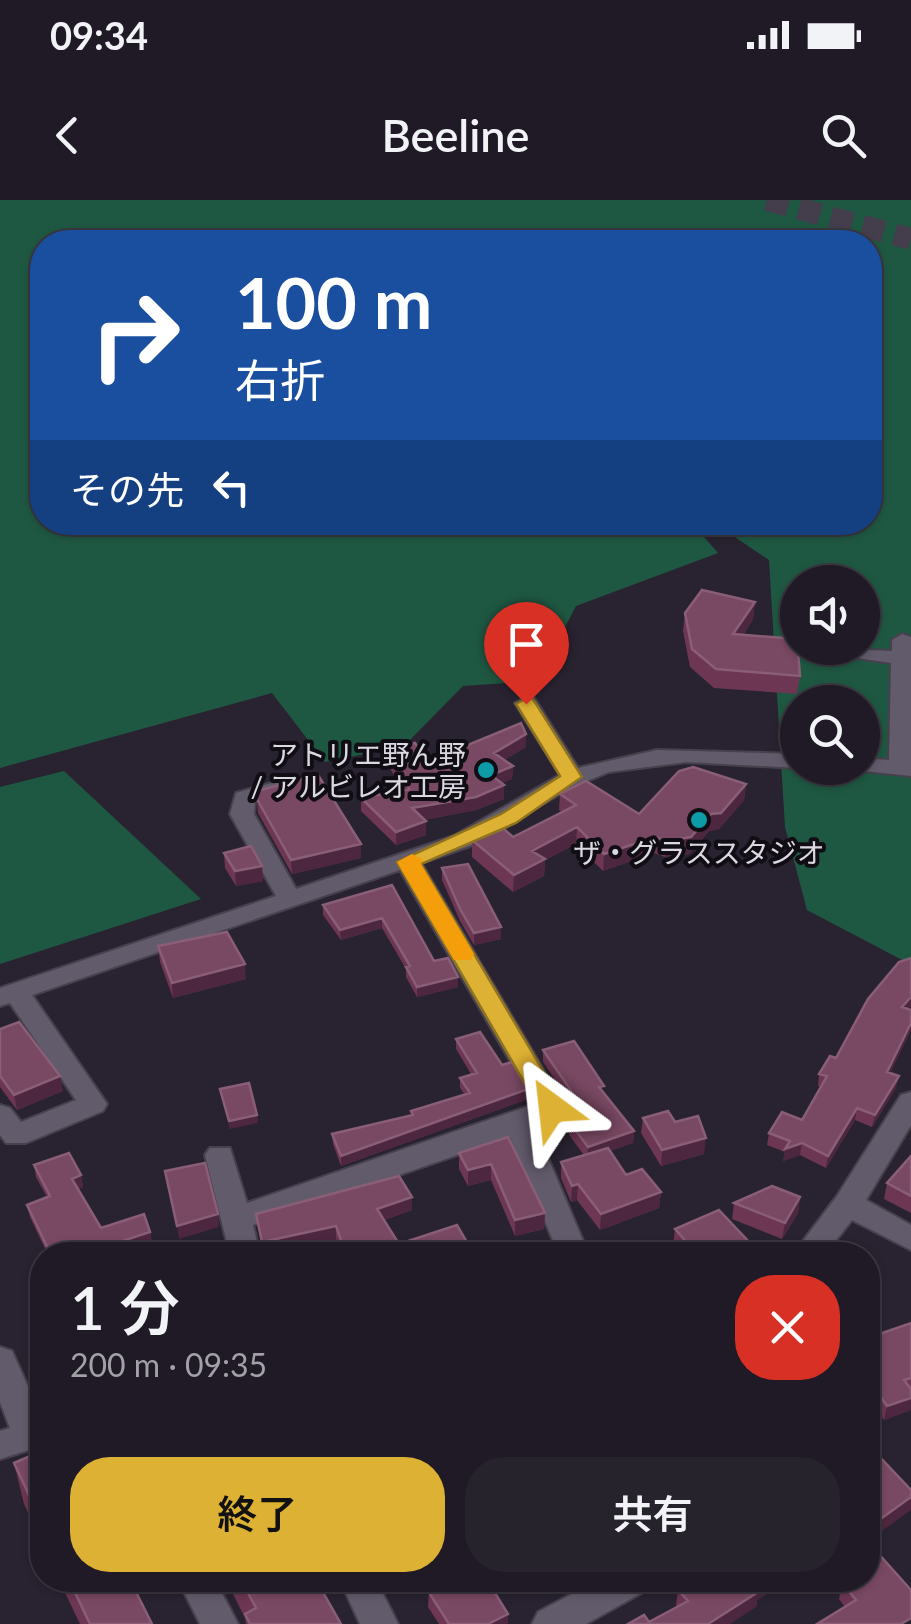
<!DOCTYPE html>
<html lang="ja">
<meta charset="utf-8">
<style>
body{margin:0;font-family:Lato,"Noto Sans JP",sans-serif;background:#27232d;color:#f1f3f6;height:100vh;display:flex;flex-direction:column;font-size:38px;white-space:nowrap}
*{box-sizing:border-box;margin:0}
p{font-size:32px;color:#a1a1a7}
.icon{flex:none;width:55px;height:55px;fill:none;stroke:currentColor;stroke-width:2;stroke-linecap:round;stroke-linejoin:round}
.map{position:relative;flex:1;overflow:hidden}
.drawer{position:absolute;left:30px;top:1042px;width:850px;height:350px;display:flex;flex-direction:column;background:#1f1a25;border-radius:40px;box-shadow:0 2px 8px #0004,0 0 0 2px #3c3842}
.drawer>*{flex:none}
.top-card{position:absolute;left:30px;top:30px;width:852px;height:305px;border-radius:40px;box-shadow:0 2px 8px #0004,0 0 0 2px #3c3842;background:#1a4fa0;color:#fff;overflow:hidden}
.tools{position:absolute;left:780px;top:365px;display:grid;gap:20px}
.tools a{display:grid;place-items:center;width:100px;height:100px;border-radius:50%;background:#1f1a25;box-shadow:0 2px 8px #0004,0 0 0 2px #3c3842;font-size:50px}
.pin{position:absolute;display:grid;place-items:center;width:85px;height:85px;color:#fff;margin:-102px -42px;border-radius:50% 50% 50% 0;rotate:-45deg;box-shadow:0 0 10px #0007}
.pin .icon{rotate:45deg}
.me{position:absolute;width:110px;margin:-55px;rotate:330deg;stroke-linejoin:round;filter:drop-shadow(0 0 8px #0008)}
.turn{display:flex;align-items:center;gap:35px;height:210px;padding:0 40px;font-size:45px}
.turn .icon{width:130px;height:130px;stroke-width:2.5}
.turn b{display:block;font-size:70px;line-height:85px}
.then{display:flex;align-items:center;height:95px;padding:0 40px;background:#0003;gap:20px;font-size:38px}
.round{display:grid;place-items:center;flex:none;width:105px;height:105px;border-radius:40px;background:#27232d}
.headline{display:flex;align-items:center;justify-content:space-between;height:170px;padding:0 40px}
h1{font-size:60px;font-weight:600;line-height:75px}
.button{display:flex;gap:20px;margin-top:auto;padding:20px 40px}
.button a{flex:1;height:115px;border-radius:40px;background:#ddb133;color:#111;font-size:40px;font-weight:600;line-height:115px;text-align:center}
.button a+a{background:#27232d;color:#f1f3f6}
.status{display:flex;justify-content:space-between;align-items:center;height:70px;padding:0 50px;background:#1f1a25;direction:ltr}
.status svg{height:28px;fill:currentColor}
header{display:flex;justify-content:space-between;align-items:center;height:130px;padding:0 40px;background:#1f1a25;font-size:45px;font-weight:600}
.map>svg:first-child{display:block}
</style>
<div class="status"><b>09:34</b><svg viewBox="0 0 49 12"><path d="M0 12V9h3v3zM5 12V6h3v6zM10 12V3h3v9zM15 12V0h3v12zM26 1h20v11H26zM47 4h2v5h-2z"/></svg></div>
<header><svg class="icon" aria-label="back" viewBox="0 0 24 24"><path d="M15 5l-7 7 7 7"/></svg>Beeline<svg class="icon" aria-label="search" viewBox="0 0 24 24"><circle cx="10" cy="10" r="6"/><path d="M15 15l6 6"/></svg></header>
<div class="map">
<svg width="911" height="1424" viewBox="0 0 911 1424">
<rect width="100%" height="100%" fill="#292331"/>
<!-- green -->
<path fill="#1f5842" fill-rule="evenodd" d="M0,0h911v761l-5,1 -99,-52 -22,-83 -16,-267 -55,-37 156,-1v-280h-828v280h649l27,31 -142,53 -39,75 -74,5 -59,60 -79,16 -53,-69 -272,75zM798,382h64v66h-64zM798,502h64v66h-64z
M64,571l137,128 -201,65v-177z"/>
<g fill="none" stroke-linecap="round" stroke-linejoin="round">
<!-- highway-tunnel -->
<path stroke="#443e4c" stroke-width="22" stroke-dasharray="22 11" stroke-linecap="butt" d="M767,0l144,39"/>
<!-- minor casing -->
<g stroke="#47414d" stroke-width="4">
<path id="minor" d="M902,434l9,3v139l-57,-6 8,-2v-10l27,2 2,-97 -61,-9 -10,-6 72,3v-11z
M526,497l8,1 44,70 79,-18 141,4v14l-112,-6 -77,10 -39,16 -100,58 -49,17 145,245 -4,7 -27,12 54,128h-30l-49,-118 -257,88 7,30h-30l-25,-100 5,-7h20l17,55 288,-99 -135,-234 -368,125 75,109 -4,7 -77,32h-20l-6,-8v-30l10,3 11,14 55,-22 -66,-97 -10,3v-18l276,-92 -46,-82 6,-21 53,-15 11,7 -3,5 -42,12 -1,12 42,75 158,-53 106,-61 -45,-72z
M911,892v33l-45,75 45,25v25l-59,-30 -26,33h-22l-4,-8 37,-49 64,-101z
M0,1147l12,4 30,67v28l-42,13v-28l10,-3 -10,-26z
M178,1380h37l23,44h-38z
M340,1380h36l22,44h-38z
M598,1380h52l-5,11 -59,33h-54l6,-12z"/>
</g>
<!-- minor -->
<use href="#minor" fill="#625b6c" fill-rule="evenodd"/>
</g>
<!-- wall -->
<path fill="#6d3653" d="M755,402l-2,17 -10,16 57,41 -3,18 -83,-6 -24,-21 -7,-36 2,-18z
M526,534v13l-22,13 9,6 -1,13 -10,4 2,2v14l-28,11 -52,10 2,1v14l-30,10 -35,-34v-13l42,-8 -17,-28v-13l41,13z
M746,584l-2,16 -25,29 -10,2 -20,23 -24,3 -11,-4 -51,18 -27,-27 -31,16 -1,16 -31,16 -41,-35v-17l41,-3 49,-25 -3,-2 1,-16 79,20z
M257,599l104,59 -69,16 -34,-61z
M224,653l38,13 1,15 -27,5 -11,-18z
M442,668l59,59v12l-27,6 -14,-24 -18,-41z
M392,685l42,76 24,16v10l-41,10 -11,-20v-8l-24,-41 -41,12 -18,-25v-10z
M158,746l88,33 -73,19 -13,-36z
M911,758v48l-3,3 3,1v20l-21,43 6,15 -24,39 -17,-7 -29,48 -26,-13 -17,6 2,-9 -18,-7 2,-12 33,-13 19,-33 -3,-1 1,-12 17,-16z
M0,829l63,62 -46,19 -17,-23z
M456,839l46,26 26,24v10l-187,67 -8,-22 -1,-10 79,-18v-5l54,-16 -5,-7v-10l11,-4 -15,-25z
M543,850l61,43 30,38 -1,12 -23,8 16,24 35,17 -2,16 -59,22 -23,-30 -6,2 -10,-24v-16l23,-7 -15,-20 1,-12 10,-6 -37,-55z
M643,918l32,4 29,32 -43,12 -20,-33z
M508,937l37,76 -1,16 -29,7 -24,-56 -23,6 -9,-17v-16z
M911,956v57l-27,-14 3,-16z
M34,965l47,10 2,12 -5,2 23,39 49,4 2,11 -34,12h-70l-18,-38 -3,-12 20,-8 -11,-20z
M800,997l-2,16 -16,26 -50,-20 2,-16z
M412,1010l-28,10 15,24 73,7v4h-130l-6,-16 -73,16 -7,-41z
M675,1029l77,16 -2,10h-68l-9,-10z
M911,1123v87l-27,10 -16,-24v-58z
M42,1251v93l-18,-40 -10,-41z
M59,1380h71l22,44h-72z
M216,1380h100l25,44h-95l-1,-6 -13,-26 -5,3z
M422,1380h65l21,44h-69l-11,-17 1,-16z
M842,1383l69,7 -66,17 -6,-8z
M678,1390l79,10 -1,7 -107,15 29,-15 -2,-2z"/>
<!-- shaded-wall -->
<path fill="#4d273f" d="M755,402l-2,17 -22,33 2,-18z
M526,534v13l-32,19v-13z
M513,566l-1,13 -21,9v-13z
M746,584l-2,16 -25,29 -10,2 -20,23 -24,3 2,-16 44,-27z
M504,585v14l-28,11 -64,12v-14z
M426,621v14l-30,10v-13z
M577,627l-1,17 -31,16 -1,16 -31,16 1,-17 18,-24z
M655,637l-1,16 -51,18 1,-17z
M361,644v14l-69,16 -1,-14z
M262,666l1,15 -27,5 -1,-15z
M382,718v10l-41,12 -1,-10z
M501,727v12l-27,6v-12z
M245,764l1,15 -73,19 -1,-15z
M458,777v10l-41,10v-10z
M911,797v9l-11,13 2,-12z
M911,823v7l-26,54 2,-12z
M60,876l3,15 -46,19 -3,-15z
M899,876l-3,12 -24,39 3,-12z
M528,889v10l-187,67v-10z
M857,908l-2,12 -29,48 2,-12z
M257,915l1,8 -29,6v-8z
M634,931l-1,12 -46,16 1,-12z
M706,938l-2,16 -43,12 1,-16z
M802,943l-2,12 -17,6 2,-12z
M491,964v16l-23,6v-16z
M81,975l2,12 -9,3 -2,-11z
M578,984l-1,16 -6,2 1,-16z
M661,992l-2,16 -59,22 1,-16z
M412,997v13l-35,12v-13z
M800,997l-2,16 -16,26 3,-16z
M545,1013l-1,16 -29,7v-16z
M218,1014l1,13 -40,12 -2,-13z
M336,1026v13l-73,16 -1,-13z
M150,1032l2,11 -34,12h-6l-2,-10z
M752,1045l-2,10h-19z
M878,1093l-3,16 -7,4v-14z
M911,1198v12l-27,10 3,-14z
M911,1297v13l-43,31v-13z
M225,1380h5l2,12 -5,3z
M767,1380h23l-33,20 -1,7 -26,17h-22l47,-37z
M508,1414v10h-20z"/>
<!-- building -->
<path fill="#794862" stroke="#895e76" stroke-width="2.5" d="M702,390l53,12 -22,32 64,5 3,37 -84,-7 -24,-20 -7,-36z
M521,523l5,11 -32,19 19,13 -22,9 13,10 -28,12 -64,11 14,13 -30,11 -35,-34 48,-9 -23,-40 29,-6 12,19z
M693,567l53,17 -25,29 -10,1 -20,23 -24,4 -12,-4 -51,17 -27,-27 -45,24 13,8 -31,16 -42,-35 32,-11 9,8 63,-32 -16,-11 26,-13 53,33 40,-43z
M318,575l43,69 -70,16 -34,-61v-8z
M251,646l11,20 -27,5 -11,-18z
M468,664l33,63 -27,6 -14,-24 -18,-41z
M392,685l42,76 14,-3 10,19 -41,10 -11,-20 4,-1 -28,-48 -42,12 -17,-25z
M227,732l18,32 -73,19 -14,-37z
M911,758v39l-9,10 9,3v13l-24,49 12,4 -24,39 -18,-7 -29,48 -26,-13 -17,6 5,-8 -21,-8 13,-21 20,8 25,-44 -8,-2 11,-18 6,2 32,-59 31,-37z
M19,822l41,54 -46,19 -14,-19v-47z
M480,832l22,33 10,-3 16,27 -187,67 -9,-22 81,-19 -2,-4 59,-18 -10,-15 17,-5 -21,-34z
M574,841l30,45 -5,1 35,44 -46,16 -18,-24 17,-9 -44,-64z
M249,883l8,32 -28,6 -9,-32z
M668,911l7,11 23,-6 8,22 -44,12 -19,-32z
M508,937l37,76 -30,7 -24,-56 -23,6 -9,-17z
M608,948l18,27 16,-6 19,23 -60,22 -23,-30 -6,2 -11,-24z
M69,953l12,22 -9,4 29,49 43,-14 6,18 -40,13 5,10h-64l-24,-50 23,-9 -16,-31z
M911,956v40l-24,-13z
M205,963l13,51 -41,12 -12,-55z
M399,976l13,21 -35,12 22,35 58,-19 15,26 -8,4h-118l-10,-29 -74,16 -6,-28z
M772,986l28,11 -15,26 -51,-20z
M719,1010l33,35 -21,10h-33l-23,-26z
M823,1041l15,14h-29l-5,-4z
M608,1050l5,5h-14z
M868,1083l10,10 -10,6z
M911,1123v55l-7,2 7,9v9l-24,8 -19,-28v-40z
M42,1251v72l-28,-60z
M877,1254l34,36v7l-43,31v-69z
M868,1342l43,48v28l-10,6h-84l39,-24 -14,-17 6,-3h20z
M69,1380h61l22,44h-62z
M241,1380h75l25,44h-91l-5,-10 11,-6z
M432,1380h55l21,34 -20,10h-39l-21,-33 8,-4z
M694,1380h73l-12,7 3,5 -50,32h-80l16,-9 5,7 39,-21 -10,-11z"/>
<!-- route -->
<path fill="#ddb133" stroke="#907321" stroke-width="2.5" d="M526,498l7,1 49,78 -66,46 -95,41 144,244 -13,9 -9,-2 -146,-253 104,-48 59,-38 -44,-72z"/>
<!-- slow -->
<path fill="#f59e0b" d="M412,654l11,6 -2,4 53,90 -3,6h-17l-57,-98z"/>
<!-- markers -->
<g fill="#0f9aa8" stroke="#100e14" stroke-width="4">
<circle cx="486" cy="570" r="10"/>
<circle cx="699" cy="620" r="10"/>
</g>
<g text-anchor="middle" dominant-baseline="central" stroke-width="8" stroke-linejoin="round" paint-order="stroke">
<!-- poi labels -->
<g font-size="28" fill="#dcd8e2" stroke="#100e14" text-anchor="end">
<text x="466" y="554">アトリエ野ん野<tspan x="466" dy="32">/ アルビレオ工房</tspan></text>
<text x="699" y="652" text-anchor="middle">ザ・グラススタジオ</text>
</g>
</g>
</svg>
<div class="tools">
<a><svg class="icon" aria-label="sound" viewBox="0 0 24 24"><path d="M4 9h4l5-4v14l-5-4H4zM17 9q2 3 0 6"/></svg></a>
<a><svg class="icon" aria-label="search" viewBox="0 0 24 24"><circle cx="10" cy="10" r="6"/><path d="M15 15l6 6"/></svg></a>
</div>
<div class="pin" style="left:526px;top:504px;background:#d93025"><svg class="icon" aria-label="arrive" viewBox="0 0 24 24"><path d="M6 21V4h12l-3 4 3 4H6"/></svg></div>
<svg class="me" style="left:552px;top:908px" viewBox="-20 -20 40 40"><path d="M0-17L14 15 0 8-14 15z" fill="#ddb133" stroke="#fff" stroke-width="4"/></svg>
<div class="top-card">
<div class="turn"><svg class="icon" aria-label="right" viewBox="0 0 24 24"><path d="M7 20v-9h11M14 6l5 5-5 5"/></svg><div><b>100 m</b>右折</div></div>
<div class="then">その先<svg class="icon" aria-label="left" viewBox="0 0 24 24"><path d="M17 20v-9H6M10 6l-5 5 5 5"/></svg></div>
</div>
<section class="drawer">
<div class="headline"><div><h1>1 分</h1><p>200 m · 09:35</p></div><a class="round" style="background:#d93025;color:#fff"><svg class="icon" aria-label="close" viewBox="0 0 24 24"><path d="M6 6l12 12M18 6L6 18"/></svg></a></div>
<div class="button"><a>終了</a><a>共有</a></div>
</section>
</div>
